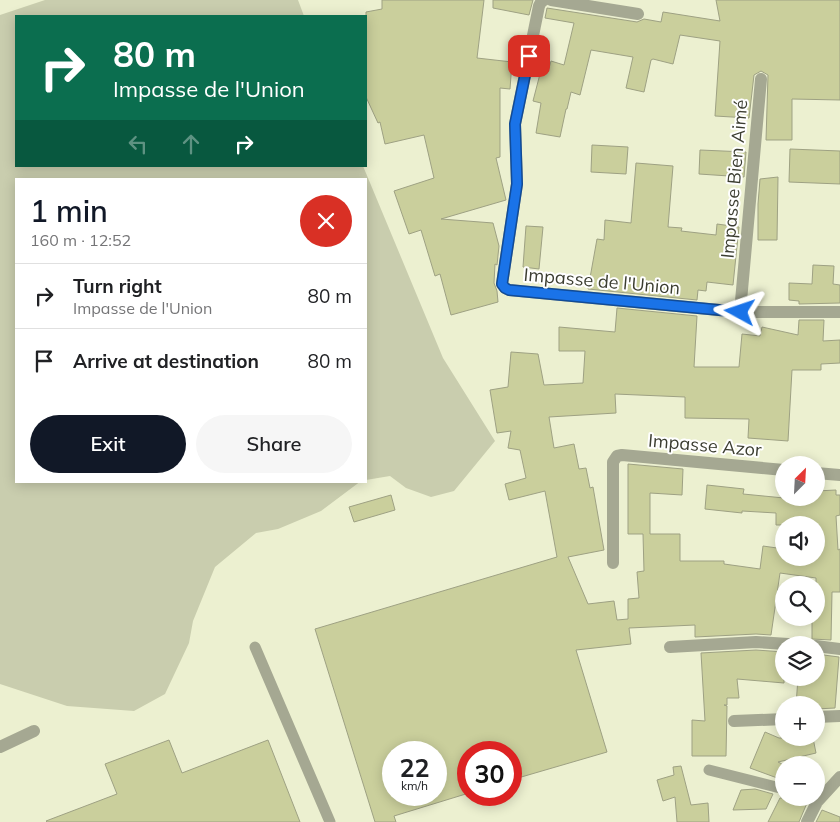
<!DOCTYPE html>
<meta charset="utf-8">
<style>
body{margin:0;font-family:Mulish,sans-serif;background:#f6f6f6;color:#202124;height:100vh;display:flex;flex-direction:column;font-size:19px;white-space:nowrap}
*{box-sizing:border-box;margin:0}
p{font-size:16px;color:#757577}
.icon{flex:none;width:28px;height:28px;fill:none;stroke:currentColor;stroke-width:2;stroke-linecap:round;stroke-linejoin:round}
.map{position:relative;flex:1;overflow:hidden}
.panel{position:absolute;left:15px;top:178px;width:352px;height:305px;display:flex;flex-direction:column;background:#fff;border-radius:0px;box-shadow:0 2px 12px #0003}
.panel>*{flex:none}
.top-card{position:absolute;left:15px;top:15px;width:352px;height:152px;border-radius:0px;box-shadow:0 2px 12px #0003;background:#0b6e4f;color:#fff;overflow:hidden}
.needle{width:32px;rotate:24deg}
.controls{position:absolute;left:775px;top:456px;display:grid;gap:10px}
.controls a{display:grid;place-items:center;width:50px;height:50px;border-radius:50%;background:#fff;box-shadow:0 2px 12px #0003;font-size:25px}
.speed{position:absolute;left:382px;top:741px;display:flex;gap:10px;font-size:25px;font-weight:700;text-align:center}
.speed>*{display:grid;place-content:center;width:65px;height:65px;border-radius:50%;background:#fff;box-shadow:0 2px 12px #0003;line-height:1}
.speed small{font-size:12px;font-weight:400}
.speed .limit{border:8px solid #d22;background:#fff;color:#111}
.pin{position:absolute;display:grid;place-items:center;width:42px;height:42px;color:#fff;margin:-21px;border-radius:10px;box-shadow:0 2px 8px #0006}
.me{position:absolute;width:55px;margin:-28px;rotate:275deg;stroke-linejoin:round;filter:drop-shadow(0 0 4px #0008)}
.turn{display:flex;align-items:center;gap:18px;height:105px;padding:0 15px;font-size:22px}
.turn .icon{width:65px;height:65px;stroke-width:2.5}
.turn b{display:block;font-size:35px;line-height:42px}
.lanes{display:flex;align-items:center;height:48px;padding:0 15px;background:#0003;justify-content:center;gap:25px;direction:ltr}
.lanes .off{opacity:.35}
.round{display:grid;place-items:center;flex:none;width:52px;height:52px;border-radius:26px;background:#f6f6f6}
.summary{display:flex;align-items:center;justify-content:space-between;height:85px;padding:0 15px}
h1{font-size:30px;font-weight:600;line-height:38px;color:#111827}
.action{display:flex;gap:10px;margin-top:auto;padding:10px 15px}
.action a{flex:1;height:58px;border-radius:30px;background:#111827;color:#fff;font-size:20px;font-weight:600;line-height:58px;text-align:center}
.action a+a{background:#f6f6f6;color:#202124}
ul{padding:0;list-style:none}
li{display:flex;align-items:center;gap:15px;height:65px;padding:0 15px;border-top:1px solid #e0e0e0}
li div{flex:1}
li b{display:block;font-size:19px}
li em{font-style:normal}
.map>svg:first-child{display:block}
</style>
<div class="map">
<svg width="840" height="822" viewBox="0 0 840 822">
<rect width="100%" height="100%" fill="#ecf0d0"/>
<!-- green -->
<path fill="#c9cdae" d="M45,0h253l6,16h-288v150h347l80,192 52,83 -41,50 -23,6 -25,-9 -16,-12 -24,4v-301h-350v302h345l-40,30 -43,18 -22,4 -41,34 -22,54 -4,22 -24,51 -31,17 -67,-5 -67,-22v-669z"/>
<!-- building -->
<path fill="#cacf9c" stroke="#9ea183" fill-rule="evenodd" d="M382,0h102l-7,58 35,4 -2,27 -10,-1v69l-4,1 10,42 -65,19 52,4 6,23 -2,19 -2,-1 -1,19 3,8 1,11 -47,13 -11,-41 -5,2 -14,-46 -12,4 -15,-43 40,-13 -10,-43 -39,9 -5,-22 -2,1 -12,-26v-85l16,-3z
M493,0h40l-4,15 -36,-7z
M716,0h124v100l-48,-1v41h-26l2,-65 -7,-4 -7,4 -5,43 -34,-2 5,-75 -40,-6 -7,29 -20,-5 -2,1 -7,32 -18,-4 7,-31 -42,-7 -11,45 -9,-3 -4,17h-1l-6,28 -24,-4 5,-30 -8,-2 8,-31 7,2 3,-11 13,4 10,-42 -29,-5 2,-10 90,14 7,-3 17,3 2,-10 57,9z
M592,145l36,2 -2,27 -35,-2z
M790,149l50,2v33l-51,-2z
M700,150l46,2 -2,25 -45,-3z
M636,163l37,3 -5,61 14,1 -1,3 35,4 1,-11 22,3 -6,58 -26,-3 -1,9 -8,-1 -1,10 -109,-11 9,-50 7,1 1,-20 26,3z
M778,177l-1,63h-19v-36l2,-25z
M526,226l17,1 -4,42 -16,-2z
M813,265l21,1 -1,18 7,1v18l-41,1v-3l-10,-1v-17l23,1z
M617,308l80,8 -3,51h45l3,-33 18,2 2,-9 36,8 1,-15h25l-1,21 17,-1v23l-19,1v6h-29l-4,71 -40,-3 1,-19 -64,-1v-21l-70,-3 1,19 -67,4 5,31 20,-4 5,25 7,-1 4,20 3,-1 11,63 -36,7 20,47 26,-3 3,19 11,-1v-20l11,-1 -2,-26 7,-1 -1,-37h-15v-70l55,5 -1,26 -32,-2v41h30v27h44v3l36,5 3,-23 21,3v9h33l-1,-33h-40v-12l-34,-2v2l-37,-4 2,-24 37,4 -1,5 41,4h32v-7l20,-1v5h4v20l-4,1 2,34 2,-1v43h-8l-1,48 -19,-1v-21h4v-40l-36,-5 -9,62 -15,-1 -61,3v-12l-66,3 2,16 -55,6 31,102 -96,28v-28h-42v41l-75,23 2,6h-21l-60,-193 242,-72 -12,-66 -36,9 -4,-16 21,-6 -6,-28 -12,-2 3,-17 -14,2 -7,-43 18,-3 3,-35 27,2 6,31 39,-2 2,-32h-26v-24l56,5zM394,752h42v43h-42z
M391,495l4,15 -41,12 -5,-15z
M756,650l28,2v31l-47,-4 2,19h-12v7h-3l3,1 -1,50h-34v-36l13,1 -4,-68z
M816,654l23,3 -4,51 -19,1v-4h-20l2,-27h18z
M765,732l14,6h34l3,15 -38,9 6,3v6l-4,8 -30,-11z
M169,740l13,33 86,-33 32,82h-253l-1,-1 71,-27 -12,-30z
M681,766l10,39 17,-2 1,19h-32l-2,-25 -12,4 -6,-21 17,-5 -1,-8z
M755,789l18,5 -7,15 -33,1 8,-20z
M780,798h13l14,5 -8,19h-31z
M822,810l18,7v5h-24z"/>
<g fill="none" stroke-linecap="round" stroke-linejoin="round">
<!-- lane -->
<path stroke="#a5a892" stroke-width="11" d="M255,647l75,175
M709,770l75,19"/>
<!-- street -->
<path stroke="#a5a892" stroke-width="12" d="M544,0l-3,2 -2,4 -24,118 2,60 -15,100 3,4 4,2 231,22h100
M551,0l87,14
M740,312l21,-233
M816,473l24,2
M613,563v-101l4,-6 5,-1 162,15
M816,646l24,3
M670,647l86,-5 47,3
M816,717l24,-1
M734,721l50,-2
M0,747l34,-16
M807,822l10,-20 23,-25"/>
</g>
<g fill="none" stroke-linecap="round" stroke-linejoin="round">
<!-- route casing -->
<g stroke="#114b97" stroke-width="12">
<path id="route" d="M529,56l-14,68 2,60 -15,100 3,4 4,2 231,22"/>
</g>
<!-- route -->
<use href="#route" stroke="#1a73e8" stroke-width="9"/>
</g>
<g text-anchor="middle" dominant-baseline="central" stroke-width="4" stroke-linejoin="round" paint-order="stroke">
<!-- street labels -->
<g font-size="18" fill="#3b3d30" stroke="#fff">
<text transform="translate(734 179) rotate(-85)">Impasse Bien Aimé</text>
<text transform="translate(602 281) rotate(5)">Impasse de l'Union</text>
<text transform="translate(705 445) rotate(5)">Impasse Azor</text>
</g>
</g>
</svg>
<div class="controls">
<a><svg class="needle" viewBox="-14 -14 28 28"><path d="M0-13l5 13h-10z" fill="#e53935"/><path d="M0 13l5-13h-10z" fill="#757577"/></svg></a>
<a><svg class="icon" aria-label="sound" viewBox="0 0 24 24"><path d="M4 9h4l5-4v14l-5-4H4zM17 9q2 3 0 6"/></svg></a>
<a><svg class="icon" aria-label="search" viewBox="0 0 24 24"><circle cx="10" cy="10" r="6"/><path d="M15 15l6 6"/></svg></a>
<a><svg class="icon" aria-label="layers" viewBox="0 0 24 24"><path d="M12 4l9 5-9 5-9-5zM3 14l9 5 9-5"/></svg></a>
<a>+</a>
<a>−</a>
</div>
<div class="speed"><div>22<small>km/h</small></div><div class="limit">30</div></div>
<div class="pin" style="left:529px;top:56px;background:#d93025"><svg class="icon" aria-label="arrive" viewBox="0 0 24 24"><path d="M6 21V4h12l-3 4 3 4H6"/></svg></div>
<svg class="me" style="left:740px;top:312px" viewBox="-20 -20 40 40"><path d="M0-17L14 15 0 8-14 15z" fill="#1a73e8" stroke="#fff" stroke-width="4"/></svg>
<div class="top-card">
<div class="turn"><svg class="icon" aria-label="right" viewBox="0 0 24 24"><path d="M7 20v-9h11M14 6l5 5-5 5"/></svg><div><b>80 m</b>Impasse de l'Union</div></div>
<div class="lanes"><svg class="icon off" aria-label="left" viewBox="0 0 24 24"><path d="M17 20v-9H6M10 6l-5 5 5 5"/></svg><svg class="icon off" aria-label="ahead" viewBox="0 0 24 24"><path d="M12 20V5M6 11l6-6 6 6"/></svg><svg class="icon" aria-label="right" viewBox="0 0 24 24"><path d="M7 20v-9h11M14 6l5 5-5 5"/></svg></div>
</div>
<section class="panel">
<div class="summary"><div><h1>1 min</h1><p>160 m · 12:52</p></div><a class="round" style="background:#d93025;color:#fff"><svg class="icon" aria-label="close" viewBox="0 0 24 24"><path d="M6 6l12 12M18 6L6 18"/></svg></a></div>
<ul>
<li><svg class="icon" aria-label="right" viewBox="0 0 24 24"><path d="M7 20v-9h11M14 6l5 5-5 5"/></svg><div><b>Turn right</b><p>Impasse de l'Union</p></div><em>80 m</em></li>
<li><svg class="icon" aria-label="arrive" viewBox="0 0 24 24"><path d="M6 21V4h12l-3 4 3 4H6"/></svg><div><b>Arrive at destination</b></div><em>80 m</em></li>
</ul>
<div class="action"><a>Exit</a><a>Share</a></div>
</section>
</div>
